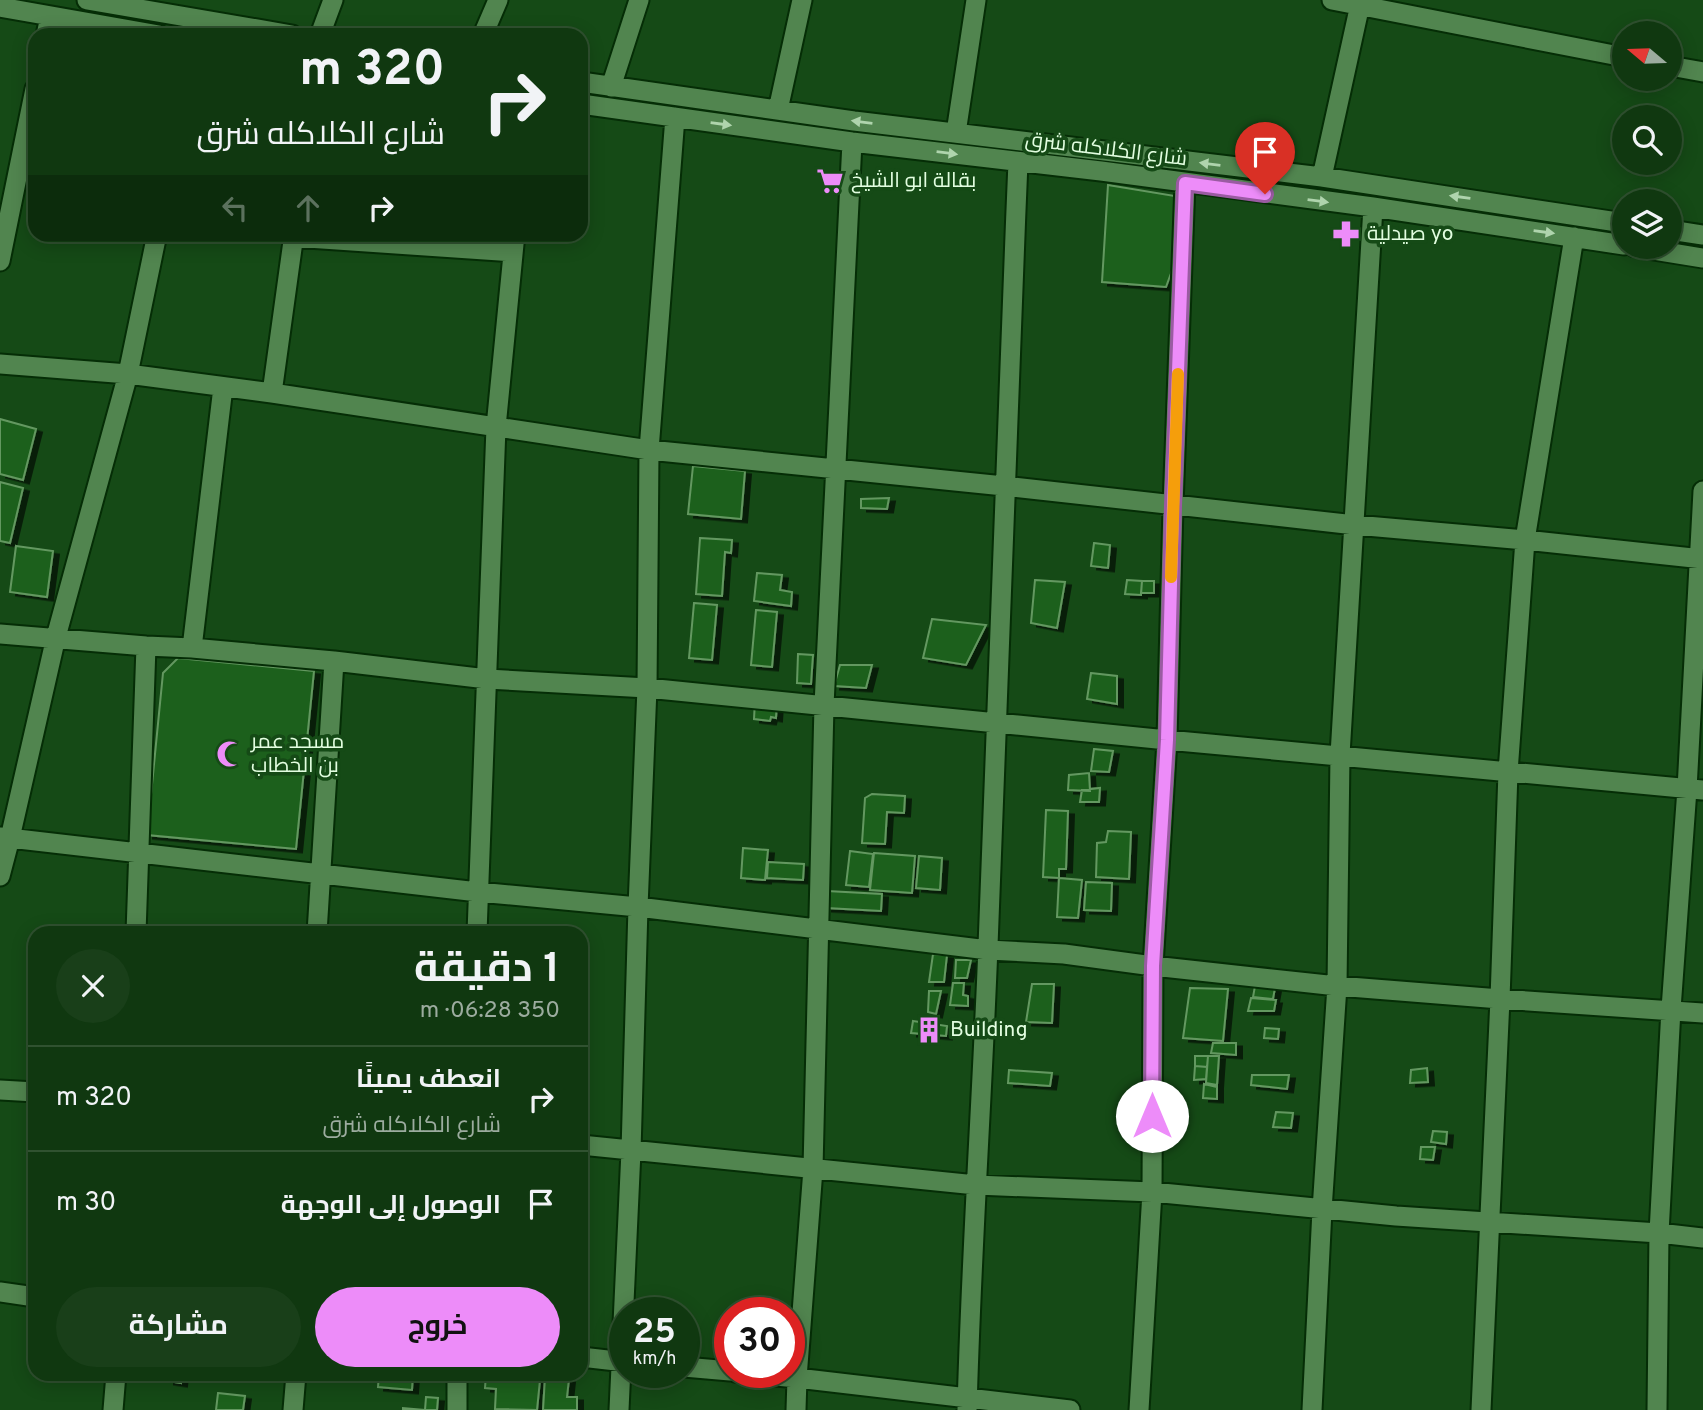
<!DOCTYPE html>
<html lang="ar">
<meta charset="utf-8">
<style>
body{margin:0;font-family:Overpass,Cairo,sans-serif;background:#193f19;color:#f1f3f6;direction:rtl;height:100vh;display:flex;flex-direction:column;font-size:26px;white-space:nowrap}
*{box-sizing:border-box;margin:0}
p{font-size:23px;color:#9cac9f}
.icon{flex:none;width:38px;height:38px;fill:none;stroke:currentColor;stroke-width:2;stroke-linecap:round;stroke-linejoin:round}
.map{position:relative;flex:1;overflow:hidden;direction:ltr}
.panel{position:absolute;left:28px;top:926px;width:560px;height:455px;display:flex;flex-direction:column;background:#103810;border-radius:21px;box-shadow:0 4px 18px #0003,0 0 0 2px #305230;direction:rtl}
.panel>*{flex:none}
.banner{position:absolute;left:28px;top:28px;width:560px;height:214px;border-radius:21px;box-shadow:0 4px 18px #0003,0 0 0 2px #305230;direction:rtl;background:#103810;color:#f1f3f6;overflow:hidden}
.needle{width:46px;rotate:289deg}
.controls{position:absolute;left:1612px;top:21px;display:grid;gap:14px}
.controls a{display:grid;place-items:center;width:70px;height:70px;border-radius:50%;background:#103810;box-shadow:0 4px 18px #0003,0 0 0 2px #305230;font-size:35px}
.speed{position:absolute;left:609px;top:1297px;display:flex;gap:14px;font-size:35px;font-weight:700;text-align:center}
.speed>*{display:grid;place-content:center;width:91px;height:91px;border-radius:50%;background:#103810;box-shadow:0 4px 18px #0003,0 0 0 2px #305230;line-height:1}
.speed small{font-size:18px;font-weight:400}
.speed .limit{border:10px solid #d22;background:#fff;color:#111}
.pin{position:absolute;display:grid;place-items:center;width:60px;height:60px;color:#fff;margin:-72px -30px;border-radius:50% 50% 50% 0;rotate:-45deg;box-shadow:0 0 7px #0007}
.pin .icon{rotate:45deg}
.me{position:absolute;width:77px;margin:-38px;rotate:0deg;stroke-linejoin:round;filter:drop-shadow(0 0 5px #0008)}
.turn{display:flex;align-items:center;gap:24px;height:147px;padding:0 28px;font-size:32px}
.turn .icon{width:91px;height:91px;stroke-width:2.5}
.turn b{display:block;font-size:49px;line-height:60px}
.lanes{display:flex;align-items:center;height:66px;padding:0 28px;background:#0003;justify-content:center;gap:35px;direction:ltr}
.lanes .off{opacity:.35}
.round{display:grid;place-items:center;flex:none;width:74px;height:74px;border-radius:37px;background:#193f19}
.summary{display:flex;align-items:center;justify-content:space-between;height:119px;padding:0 28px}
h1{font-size:42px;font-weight:700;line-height:52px}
.cta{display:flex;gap:14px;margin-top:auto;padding:14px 28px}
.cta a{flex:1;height:80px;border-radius:42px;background:#ed8cf9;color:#111;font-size:28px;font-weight:700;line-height:80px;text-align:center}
.cta a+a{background:#193f19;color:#f1f3f6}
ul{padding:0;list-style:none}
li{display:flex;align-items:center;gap:21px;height:105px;padding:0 28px;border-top:2px solid #305230}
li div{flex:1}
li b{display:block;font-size:26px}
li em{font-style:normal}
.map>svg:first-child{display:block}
</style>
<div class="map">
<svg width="1703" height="1410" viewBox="0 0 1703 1410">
<defs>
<filter id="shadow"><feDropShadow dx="6" dy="3.5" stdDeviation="0" flood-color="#0009"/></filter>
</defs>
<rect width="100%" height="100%" fill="#154a16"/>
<!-- building -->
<path fill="#1d611d" stroke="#649861" stroke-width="2" filter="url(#shadow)" d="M1108,185l73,12 -3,57 -12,33 -64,-5z
M0,419l36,10 -13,51 -23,-6z
M693,466l52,5 -4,48 -53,-5z
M0,482l23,6 -13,55 -10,-2z
M889,498l-2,11 -26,-1v-9z
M700,538l32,2 -1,13 -6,-1 -3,44 -26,-2z
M1094,543l16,2 -2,23 -17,-2z
M16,546l37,5 -6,46 -37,-5z
M757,573l25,2 -2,15 12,2 -1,14 -37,-5z
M1035,580l30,2 -8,46 -26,-5z
M1127,580l15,1 -1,14 -16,-1z
M1142,581h12v12h-13z
M694,603l23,2 -5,55 -23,-2z
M756,610l21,2 -5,55 -21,-2z
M932,619l54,6 -20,40 -43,-7z
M798,654l15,1 -2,29 -14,-1z
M178,658l136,13 -18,178 -149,-14 16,-162z
M840,665h32l-6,23 -32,-2z
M1091,673l26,3v28l-30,-5z
M755,700l22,2 -1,16 -5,-1 -1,4 -16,-2z
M1094,749l19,2 -4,21 -18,-1z
M1089,773l1,18 -22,-1 1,-15z
M1100,788l-1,14h-19l2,-12z
M872,794l33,2 -1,17 -17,-1 -2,32 -23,-1 3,-45z
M1046,810l22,1 -2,58h-7v9l-16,-1z
M1108,831l23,1 -2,47 -33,-2 1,-34 9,-1z
M743,848l25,2 -3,30 -24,-2z
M850,851l23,3 -4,33 -23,-2z
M874,853l41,3 -3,37 -42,-3z
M919,856l23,2 -2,32 -24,-2z
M768,862l36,2 -1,16 -36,-2z
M1059,878l23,2 -4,38 -21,-1z
M1086,882l26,1 -1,28 -27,-1z
M827,891l55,3 -1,17 -55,-3z
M933,954l14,1 -3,27h-15z
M956,960h15l-4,18h-12z
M953,983h11l-1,12 5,1v10l-18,-1z
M1032,984h22l-2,39 -26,-1z
M1255,986l20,2 -2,11 -20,-2z
M1190,988l38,1 -5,52 -40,-3z
M929,991h12l-5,23 -8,-2z
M1251,998l25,2 -2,11h-26z
M913,1021l34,5 -1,10 -35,-3z
M1265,1028l14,1 -1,10 -14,-1z
M1213,1043h23v12l-25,-2z
M1195,1056h13l-1,11 -12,-1z
M1208,1056h11l-2,29 -11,-2z
M1195,1066l12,1 -1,12 -12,1z
M1427,1068l1,14 -18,1 1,-13z
M1009,1070l43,3 -2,13 -42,-3z
M1252,1075h37l-2,14 -36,-4z
M1204,1084l13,3v12l-14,-1z
M1276,1112l17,1 -2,15 -18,-1z
M1433,1131l14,1 -1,12 -15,-2z
M1421,1147h14l-2,13 -13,-1z
M169,1374h13l-1,9 -13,-2z
M374,1374h39l-1,16 -34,-3 1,-13z
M486,1374h23v3l31,3 -3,30 -42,-1 1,-20 -11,-1z
M545,1377l24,2 -2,18h10v13h-34z
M218,1393l27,3 -2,14h-27z
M426,1397l12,1 -1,12h-34v-2l22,2z"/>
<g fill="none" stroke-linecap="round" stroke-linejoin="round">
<!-- minor casing -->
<g stroke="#052d06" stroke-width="23">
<path id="minor" d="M87,0l205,35
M1332,0l292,57
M0,7l159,28
M46,35l4,-18
M320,35l13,-35
M483,35l15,-35
M1670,66l33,6
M581,82l273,39 468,56 302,46
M611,87l28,-87
M581,104l271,38 249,29 272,36 251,38
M778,110l24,-110
M956,133l20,-133
M1322,177l39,-177
M1670,230l33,5
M293,237l220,15
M1635,247l68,11
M0,261l35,-172
M0,364l128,10 144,19 377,57 355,36 351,39 170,15 178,19
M272,393l22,-159
M0,634l146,12 46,2 142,13 153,18 160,9 520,52 536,50
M192,648l31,-261
M0,837l478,55 160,15 350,43 76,4 89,12 184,20 163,13 203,14
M0,876l10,-38 46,-201 72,-263 29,-140
M136,933l10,-287
M317,933l17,-272
M477,933l19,-506 19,-193
M0,1090l35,2
M581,1145l395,40 176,7 244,24 263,17 44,5
M0,1292l35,5
M581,1357l44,5
M684,1367l46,4
M735,1372l62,6 273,32
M113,1410l3,-36
M293,1410l3,-36
M457,1410v-36
M619,1410l12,-259 7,-244 9,-219 2,-238 26,-333
M796,1410l1,-32 16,-209 11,-464 28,-563
M967,1410c4,-155 15,-309 21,-464 10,-262 19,-523 30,-784
M1139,1410l13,-218 1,-226 14,-226 6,-234 12,-323
M1312,1410l10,-200 15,-224 3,-231 33,-548
M1481,1410l19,-411 8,-227 17,-232 49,-303
M1657,1410l2,-177 12,-224 16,-220 16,-298"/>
</g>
<!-- minor -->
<use href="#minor" stroke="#51854f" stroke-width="19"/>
</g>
<!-- one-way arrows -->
<defs><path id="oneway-solid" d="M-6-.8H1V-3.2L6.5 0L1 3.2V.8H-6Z" transform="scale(1.75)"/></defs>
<g fill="#afd4ad">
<use href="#oneway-solid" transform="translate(862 122) rotate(-173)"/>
<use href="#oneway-solid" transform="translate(721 124) rotate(8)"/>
<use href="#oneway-solid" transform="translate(947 153) rotate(7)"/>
<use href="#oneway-solid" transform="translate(1210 164) rotate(-173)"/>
<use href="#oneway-solid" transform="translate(1460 197) rotate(-172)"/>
<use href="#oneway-solid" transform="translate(1318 201) rotate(7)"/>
<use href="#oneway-solid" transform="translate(1544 232) rotate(8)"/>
</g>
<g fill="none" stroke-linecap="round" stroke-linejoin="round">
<!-- route casing -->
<g stroke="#9a5ba2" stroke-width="18">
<path id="route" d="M1152,1116l1,-150 14,-226 6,-234 12,-323 80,11"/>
</g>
<!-- route -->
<use href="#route" stroke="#ed8cf9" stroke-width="12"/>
<!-- slow -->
<path stroke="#f59e0b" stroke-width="12" d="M1171,577l7,-203"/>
</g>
<!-- icons -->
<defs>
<g id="supermarket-bare" transform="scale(2.1)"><path d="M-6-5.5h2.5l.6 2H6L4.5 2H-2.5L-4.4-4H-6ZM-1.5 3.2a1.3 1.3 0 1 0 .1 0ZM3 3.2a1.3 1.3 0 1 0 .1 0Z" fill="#ed8cf9" stroke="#154a16" stroke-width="2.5" paint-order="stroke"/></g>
<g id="pharmacy-bare" transform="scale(2.1)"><path d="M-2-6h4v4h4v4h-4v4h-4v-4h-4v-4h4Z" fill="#ed8cf9" stroke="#154a16" stroke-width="2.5" paint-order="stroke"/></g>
<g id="mosque-bare" transform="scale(2.1)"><path d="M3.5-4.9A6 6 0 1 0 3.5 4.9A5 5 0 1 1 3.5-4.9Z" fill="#ed8cf9" stroke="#154a16" stroke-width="2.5" paint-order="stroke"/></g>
<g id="building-bare" transform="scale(2.1)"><path d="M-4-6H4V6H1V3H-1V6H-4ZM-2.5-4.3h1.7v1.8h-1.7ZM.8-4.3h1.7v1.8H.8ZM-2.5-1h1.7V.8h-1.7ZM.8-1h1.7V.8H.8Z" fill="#ed8cf9" stroke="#154a16" stroke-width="2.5" paint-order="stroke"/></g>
</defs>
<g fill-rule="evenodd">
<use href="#supermarket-bare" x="830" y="181"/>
<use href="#pharmacy-bare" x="1346" y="234"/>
<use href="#mosque-bare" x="230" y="754"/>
<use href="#building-bare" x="929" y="1030"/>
</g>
<g text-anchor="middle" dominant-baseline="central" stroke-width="7" stroke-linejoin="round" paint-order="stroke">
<!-- street labels -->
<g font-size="21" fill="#e2fee0" stroke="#154a16">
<text transform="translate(1106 150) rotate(7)">شارع الكلاكله شرق</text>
</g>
<!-- poi labels -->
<g font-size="21" fill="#e2fee0" stroke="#154a16" text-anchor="start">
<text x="851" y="181">بقالة ابو الشيخ</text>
<text x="1367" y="234">صيدلية yo</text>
<text x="251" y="742">مسجد عمر<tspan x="251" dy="24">بن الخطاب</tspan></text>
<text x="950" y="1030">Building</text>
</g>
</g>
</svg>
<div class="controls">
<a><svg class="needle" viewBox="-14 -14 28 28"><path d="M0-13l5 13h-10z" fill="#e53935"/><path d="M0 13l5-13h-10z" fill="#9cac9f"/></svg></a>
<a><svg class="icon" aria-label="search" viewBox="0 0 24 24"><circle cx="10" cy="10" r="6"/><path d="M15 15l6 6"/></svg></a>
<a><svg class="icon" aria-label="layers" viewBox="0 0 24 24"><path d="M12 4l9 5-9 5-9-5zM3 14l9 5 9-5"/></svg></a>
</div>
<div class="speed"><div>25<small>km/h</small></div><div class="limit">30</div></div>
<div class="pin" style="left:1265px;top:194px;background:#d93025"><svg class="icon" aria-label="arrive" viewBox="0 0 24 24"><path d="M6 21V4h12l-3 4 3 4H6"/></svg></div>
<svg class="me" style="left:1152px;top:1116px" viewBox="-20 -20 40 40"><circle r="19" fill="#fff"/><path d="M0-13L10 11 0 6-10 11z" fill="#ed8cf9"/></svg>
<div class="banner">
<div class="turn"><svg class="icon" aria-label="right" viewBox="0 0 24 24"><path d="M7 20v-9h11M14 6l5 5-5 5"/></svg><div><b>320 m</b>شارع الكلاكله شرق</div></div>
<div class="lanes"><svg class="icon off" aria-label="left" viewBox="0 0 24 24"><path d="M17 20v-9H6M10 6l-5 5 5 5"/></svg><svg class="icon off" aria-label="ahead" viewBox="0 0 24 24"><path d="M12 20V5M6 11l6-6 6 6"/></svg><svg class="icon" aria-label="right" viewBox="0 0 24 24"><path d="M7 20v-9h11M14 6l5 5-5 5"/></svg></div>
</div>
<section class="panel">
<div class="summary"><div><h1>1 دقيقة</h1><p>350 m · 06:28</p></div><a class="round"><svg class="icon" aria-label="close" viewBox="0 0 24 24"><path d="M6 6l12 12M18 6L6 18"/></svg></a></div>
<ul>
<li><svg class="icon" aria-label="right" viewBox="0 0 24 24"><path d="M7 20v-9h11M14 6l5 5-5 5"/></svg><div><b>انعطف يمينًا</b><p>شارع الكلاكله شرق</p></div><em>320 m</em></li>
<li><svg class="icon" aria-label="arrive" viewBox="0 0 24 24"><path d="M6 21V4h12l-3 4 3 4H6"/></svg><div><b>الوصول إلى الوجهة</b></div><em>30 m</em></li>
</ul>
<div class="cta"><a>خروج</a><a>مشاركة</a></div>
</section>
</div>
